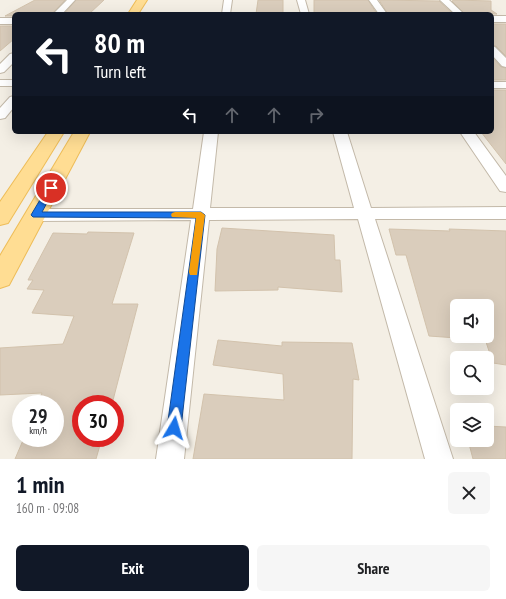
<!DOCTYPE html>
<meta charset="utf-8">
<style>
body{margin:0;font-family:"PT Sans Narrow",sans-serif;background:#f6f6f6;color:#202124;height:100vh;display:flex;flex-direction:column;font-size:15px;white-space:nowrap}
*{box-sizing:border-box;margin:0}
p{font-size:13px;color:#757577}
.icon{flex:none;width:22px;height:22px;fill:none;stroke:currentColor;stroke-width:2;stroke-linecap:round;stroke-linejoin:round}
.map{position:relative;height:459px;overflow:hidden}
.sheet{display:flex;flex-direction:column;background:#fff;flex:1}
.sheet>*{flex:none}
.top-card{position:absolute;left:12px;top:12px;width:482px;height:122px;border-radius:6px;box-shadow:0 4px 16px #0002;background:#111827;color:#fff;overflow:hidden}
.fabs{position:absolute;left:450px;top:299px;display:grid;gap:8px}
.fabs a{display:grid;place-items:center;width:44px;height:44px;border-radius:6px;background:#fff;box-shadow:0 4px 16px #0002;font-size:20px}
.speed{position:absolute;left:12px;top:395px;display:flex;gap:8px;font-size:20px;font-weight:700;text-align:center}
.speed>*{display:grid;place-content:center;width:52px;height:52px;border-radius:50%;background:#fff;box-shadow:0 4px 16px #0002;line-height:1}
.speed small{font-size:10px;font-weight:400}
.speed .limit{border:6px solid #d22;background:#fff;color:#111}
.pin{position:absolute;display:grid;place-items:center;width:34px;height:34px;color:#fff;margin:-17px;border:2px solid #fff;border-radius:50%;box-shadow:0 1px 4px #0007}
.me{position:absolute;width:44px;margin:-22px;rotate:7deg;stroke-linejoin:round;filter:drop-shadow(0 0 3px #0008)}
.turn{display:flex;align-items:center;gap:14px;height:84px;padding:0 16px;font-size:18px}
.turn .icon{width:52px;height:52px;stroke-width:2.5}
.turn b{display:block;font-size:28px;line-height:34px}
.lanes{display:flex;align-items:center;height:38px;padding:0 16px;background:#0003;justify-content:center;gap:20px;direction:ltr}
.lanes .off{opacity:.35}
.round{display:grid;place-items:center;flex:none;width:42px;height:42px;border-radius:6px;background:#f6f6f6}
.headline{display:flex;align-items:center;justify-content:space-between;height:68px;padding:0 16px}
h1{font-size:24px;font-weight:700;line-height:30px;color:#111827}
.cta{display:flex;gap:8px;margin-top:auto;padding:8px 16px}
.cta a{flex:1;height:46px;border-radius:6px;background:#111827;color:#fff;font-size:16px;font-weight:700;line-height:46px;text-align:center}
.cta a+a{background:#f6f6f6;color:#202124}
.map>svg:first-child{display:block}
</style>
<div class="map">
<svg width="506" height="459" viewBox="0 0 506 459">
<rect width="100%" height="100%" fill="#f4efe5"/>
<!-- building -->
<path fill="#dacdbc" stroke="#d2c2ac" d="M35,0h30l-13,14h-38v2h-9z
M76,0h28l-15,14h-25z
M258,0h25v14h-27z
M314,0h54l9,14h-63z
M379,0l60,1 14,13h-65z
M454,0l37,1v9l6,4h-32l-13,-13z
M492,24h14v32l-10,-10 -4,-1z
M0,26h14v13l-14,12z
M492,57l9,10 5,1v12h-14z
M492,90h14v74l-25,-32h11z
M222,228l112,7 1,25h5l2,32 -64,-5v3l-63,1 2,-42z
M389,229l61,2 -1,-2 57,2v134l-13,-2 -9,-27h3v-30h-30v32l-28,-2 -23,-81h-10z
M88,232l46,1 -22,71h26l-26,100h-31v34h21l-6,21h-81l9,-21h31v-34h-18l5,-11 -42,2v-47l63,-4 11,-28 -42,-3 12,-23 -17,-1 6,-9h-5l25,-47 34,1z
M218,340l64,6v-4l70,1 7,37 -6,-1 -1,80h-159l11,-65 80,6 -1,-26 -70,-9z
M487,426l19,1v32h-33l-5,-19h19z"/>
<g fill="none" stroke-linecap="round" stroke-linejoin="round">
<!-- minor casing -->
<g stroke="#c3b9a9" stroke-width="2">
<path id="minor" d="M67,0h8l-13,14h-9z
M224,0h8l-2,14h-8z
M297,0h8l4,14h-8z
M369,0h8l10,14h-8z
M440,0h9l15,14h-9z
M492,16h14v6h-14z
M0,18h14v6h-14z
M492,46l3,1 11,11v9l-4,-1 -10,-11z
M14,53v9l-10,10 -4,1v-9l10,-10z
M0,80h14v6h-14z
M492,82h14v6h-14z
M14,96v11l-9,11 -5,1v-11l10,-11z
M204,132h14l-8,76h144l-21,-76h14l24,76 135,-1v12h-131l78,240h-28l-67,-240 -149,1 -25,239h-28l35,-239 -155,1 -6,-2 -3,-4 3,-4 6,-2h157z
M460,132h14l32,44v16l-6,-1z"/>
</g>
<!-- major casing -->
<g stroke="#eebd58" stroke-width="2">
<path id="major" d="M137,0h10l-9,14h-10z
M48,132h16l-56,91 -8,2v-23z
M74,132h16l-81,153 -9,3v-32z"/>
</g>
<!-- minor -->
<use href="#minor" fill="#fff" fill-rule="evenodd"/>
<!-- major -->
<use href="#major" fill="#ffdd93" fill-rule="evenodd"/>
</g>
<!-- route -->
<path fill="#1a73e8" stroke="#114b97" d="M51,185l4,3 -13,24h159l4,3 -24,213 -2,5 -5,2 -5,-2 -2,-5 29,-210 -163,-1 -2,-2 16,-27z"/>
<!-- slow -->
<path fill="#f59e0b" d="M175,212h26l4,3 -8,60h-7l-1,-3 7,-54 -24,-1 -1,-2 1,-2z"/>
</svg>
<div class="fabs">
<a><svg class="icon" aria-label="sound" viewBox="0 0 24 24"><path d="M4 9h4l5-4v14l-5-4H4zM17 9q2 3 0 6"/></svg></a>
<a><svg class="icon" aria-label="search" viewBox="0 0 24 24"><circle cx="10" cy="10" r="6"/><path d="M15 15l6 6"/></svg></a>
<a><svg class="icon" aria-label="layers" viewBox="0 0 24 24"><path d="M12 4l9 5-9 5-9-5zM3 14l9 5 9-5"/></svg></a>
</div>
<div class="speed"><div>29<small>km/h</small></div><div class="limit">30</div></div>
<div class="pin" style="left:51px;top:188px;background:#d93025"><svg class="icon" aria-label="arrive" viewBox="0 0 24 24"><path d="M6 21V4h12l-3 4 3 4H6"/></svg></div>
<svg class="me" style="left:174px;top:428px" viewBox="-20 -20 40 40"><path d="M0-17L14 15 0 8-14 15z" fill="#1a73e8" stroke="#fff" stroke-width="4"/></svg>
<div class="top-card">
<div class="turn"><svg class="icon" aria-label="left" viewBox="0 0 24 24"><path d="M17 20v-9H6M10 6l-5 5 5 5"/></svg><div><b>80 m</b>Turn left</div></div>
<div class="lanes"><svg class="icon" aria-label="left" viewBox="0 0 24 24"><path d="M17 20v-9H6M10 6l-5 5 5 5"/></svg><svg class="icon off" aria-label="ahead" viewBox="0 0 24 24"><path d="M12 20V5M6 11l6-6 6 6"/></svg><svg class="icon off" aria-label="ahead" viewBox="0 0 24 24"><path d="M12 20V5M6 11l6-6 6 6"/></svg><svg class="icon off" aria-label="right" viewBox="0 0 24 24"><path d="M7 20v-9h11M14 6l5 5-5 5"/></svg></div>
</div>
</div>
<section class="sheet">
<div class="headline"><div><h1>1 min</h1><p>160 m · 09:08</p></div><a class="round"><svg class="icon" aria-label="close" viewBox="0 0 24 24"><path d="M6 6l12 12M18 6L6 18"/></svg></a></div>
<div class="cta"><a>Exit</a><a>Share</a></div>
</section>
